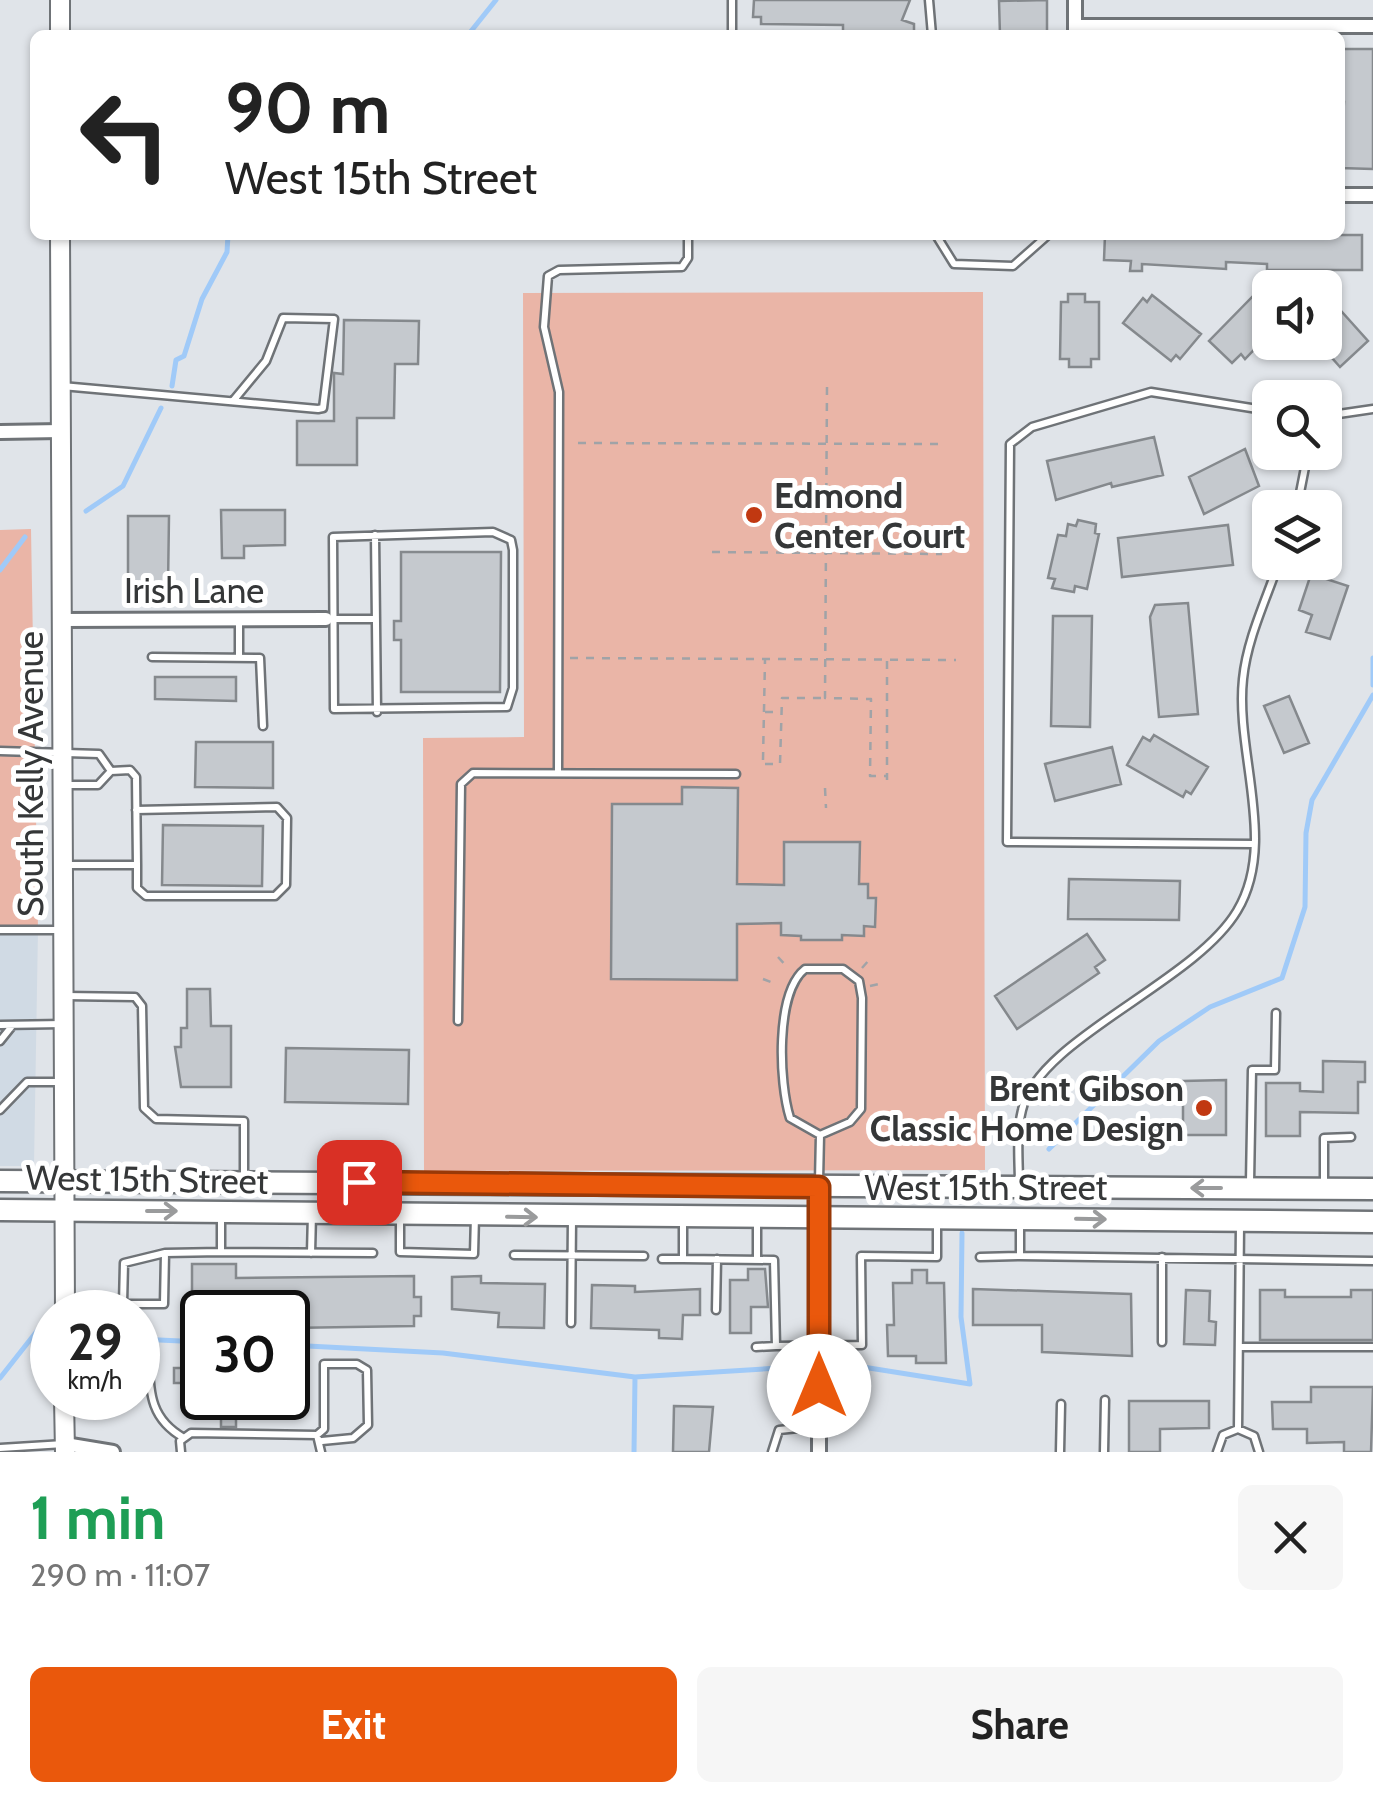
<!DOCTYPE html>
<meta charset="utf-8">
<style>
body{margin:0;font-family:Cabin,sans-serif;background:#f6f6f6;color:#222;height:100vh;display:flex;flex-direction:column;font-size:38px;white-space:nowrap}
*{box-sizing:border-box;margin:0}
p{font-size:32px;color:#767676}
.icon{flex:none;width:55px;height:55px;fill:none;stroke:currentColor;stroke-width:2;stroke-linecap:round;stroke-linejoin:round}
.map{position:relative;height:1452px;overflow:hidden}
.panel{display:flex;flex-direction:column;background:#fff;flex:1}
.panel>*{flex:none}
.hud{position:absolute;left:30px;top:30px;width:1315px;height:210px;border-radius:15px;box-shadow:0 2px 8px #0004;background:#fff;color:#222;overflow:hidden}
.fabs{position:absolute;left:1252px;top:270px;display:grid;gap:20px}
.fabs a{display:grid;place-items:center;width:90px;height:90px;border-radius:15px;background:#fff;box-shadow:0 2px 8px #0004;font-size:50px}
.speed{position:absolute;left:30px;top:1290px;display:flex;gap:20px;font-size:50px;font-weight:700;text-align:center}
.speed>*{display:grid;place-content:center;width:130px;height:130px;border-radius:50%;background:#fff;box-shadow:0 2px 8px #0004;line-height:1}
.speed small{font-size:25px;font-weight:400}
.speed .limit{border:5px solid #111;border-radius:15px;background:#fff;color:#111}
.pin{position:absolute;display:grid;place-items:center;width:85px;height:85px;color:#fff;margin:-42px;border-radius:20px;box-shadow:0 5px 15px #0006}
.me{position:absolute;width:110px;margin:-55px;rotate:0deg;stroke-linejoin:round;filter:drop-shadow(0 0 8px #0008)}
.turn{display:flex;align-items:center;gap:35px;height:210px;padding:0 30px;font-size:45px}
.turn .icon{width:130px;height:130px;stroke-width:2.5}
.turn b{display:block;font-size:70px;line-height:85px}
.round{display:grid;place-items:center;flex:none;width:105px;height:105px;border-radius:15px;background:#f6f6f6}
.summary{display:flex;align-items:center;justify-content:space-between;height:170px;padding:0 30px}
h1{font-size:60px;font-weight:700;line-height:75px;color:#1e9e55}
.cta{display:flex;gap:20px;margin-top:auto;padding:20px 30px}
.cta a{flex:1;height:115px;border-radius:15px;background:#ea580c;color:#fff;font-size:40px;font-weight:700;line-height:115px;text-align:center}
.cta a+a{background:#f6f6f6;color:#222}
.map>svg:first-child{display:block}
</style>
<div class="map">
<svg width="1373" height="1452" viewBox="0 0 1373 1452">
<rect width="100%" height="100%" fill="#e0e4e9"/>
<!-- built -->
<path fill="#d0dae4" d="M0,930h38l-4,236h-34z"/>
<!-- green -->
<path fill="#eab5a7" d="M983,292l2,878 -561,1 -1,-433 101,-1 -1,-444z
M31,529l7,401h-38v-400z"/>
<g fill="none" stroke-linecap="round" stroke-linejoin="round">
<!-- stream -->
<path stroke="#a0caf8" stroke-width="5" d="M468,35l28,-35
M172,386l4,-26 8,-4 18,-57 25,-47 1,-17
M86,511l37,-25 38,-78
M0,570l25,-33
M1373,658v27
M1049,1149l110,-108 51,-34 72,-29 23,-71 1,-74 6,-33 61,-105
M138,1339l64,3
M288,1345l155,8 192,24 209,-13 126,20 -9,-67 1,-84
M0,1378l37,-47
M634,1452l1,-75"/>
</g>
<!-- building -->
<path fill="#c5c9ce" stroke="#85898d" stroke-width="2.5" d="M754,0h156l-8,20 12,4v11h-71v-10l-82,-1v-7h-8z
M1047,0v35h-47l-1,-34z
M1340,49h33v120l-33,-1 4,-66h-4z
M1105,235h257v35h-95v-6l-41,-2v7l-84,-5v7h-12l1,-10 -27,-1z
M1258,291l12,11v31l-25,26 -4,-5 -9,9 -23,-22z
M1325,293l43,48 -28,26 -15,-17z
M1068,294h17v8h14v57h-8v8h-22v-8h-9l1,-57h7z
M1152,295l49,39 -21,25 -4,-4 -5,6 -48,-38 20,-25 4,4z
M344,320l75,1 -1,43h-23l-1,54h-37v47h-60v-44h37v-48l9,1z
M1154,437l9,38 -51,12 -1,-4 -55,17 -9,-39z
M1245,449l14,37 -55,28 -15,-37z
M221,510h64v35l-41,1v12h-22z
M128,516h41l-1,70h-40z
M1078,520l18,4 -1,9 4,1 -12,55 -12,-3 -1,6 -22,-4 3,-9 -7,-1 10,-43 8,1 2,-12 8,2z
M1228,525l5,40 -111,12 -4,-39z
M401,552h100l-1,140h-99v-52h-7v-19h7z
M1311,574l37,12 -18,53 -24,-7 6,-17 -13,-5z
M1188,603l10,111 -39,3 -9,-100 5,-12z
M1053,616h39l-2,111 -39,-1z
M155,677h81v24l-81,-2z
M1289,696l20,47 -25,10 -20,-47z
M1154,735l54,32 -17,27 -5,-3 -3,6 -56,-32 16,-28 7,4z
M196,742h77v46l-78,-1z
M1112,747l9,37 -66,17 -10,-37z
M682,787l56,1 -1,96 47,1v-43h76l-1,42h9v14h8l-1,29 -11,-1v10l-22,-1v5h-41v-4l-20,-1v-12l-44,1v56l-126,-1 1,-175h70z
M163,825l100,1 -1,60 -100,-1z
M1069,879l111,2 -1,39 -111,-1z
M1087,934l18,26 -10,7 4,6 -82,56 -22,-33z
M187,989h23l1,37h20v61h-50l-6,-40h6v-19h6z
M286,1048l123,2 -1,54 -123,-2z
M1323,1061l42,1v20h-7v31l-58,-1v24h-34v-53h34v8l23,1z
M1226,1080v55h-43v-54z
M192,1264h44v14l178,-2v21h7v19h-7v10l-126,2v-16h-96z
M748,1269h17l3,38h-17v26h-21v-53h18z
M912,1270h15v13h17l2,80h-30v-7h-28l-1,-31h7l-1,-42h19z
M481,1276v7l64,1 -1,44 -46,-1 1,-14 -47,-4v-32z
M592,1285l43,1v6l65,-3v26h-17l-1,24 -23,-1v-8l-68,-2z
M973,1289l158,5 1,62 -90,-4v-27h-69z
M1186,1290l24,1 -1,30 7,1 -1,23 -31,-1z
M1260,1290h25v7h66v-7h22v50h-113z
M174,1368h28v30h66l-32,18v11h-15v-11l-19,-10v6l-10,-14h4l-6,-15h-16z
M288,1368h13v26h-13z
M1311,1387h62l-2,65h-27v-10l-37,1v-14h-34l-1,-27h39z
M1129,1401h80v27l-49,1v23h-31z
M674,1406l39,1 -4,45h-36z"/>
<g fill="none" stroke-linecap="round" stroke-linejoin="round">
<!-- service casing -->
<g stroke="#6f7377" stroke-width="11">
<path id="service" d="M732,0v35
M929,0l3,35
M936,235l18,29 59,2 35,-31
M62,386l256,23 5,-1 11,-89 -51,-1 -17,43 -33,40
M1325,416l48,-7
M1297,508l11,-56
M493,532l18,8 2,10v138l-6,19 -173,2 -1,-172z
M375,535l2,177
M328,619h47
M239,621v37
M152,657l108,1 3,68
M0,751l99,3 12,17 -13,14h-33
M558,773l1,-381 -15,-65 4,-51 11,-6 123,-3 6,-9v-23
M136,810l141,-3 10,11 -1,67 -11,11h-129l-9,-8v-23
M1253,844l-246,-2 3,-398 22,-17 119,-35 119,19
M64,865h73l-1,-88 -6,-7 -19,1
M0,930h63
M65,996l70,1 7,9 2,102 12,11 88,2v60
M458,1021l3,-237 12,-11 263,1
M0,1025l63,-1
M0,1041l12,-15
M0,1110l27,-28h36
M819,1181l1,-46 -30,-17c-11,-35 -15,-125 15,-149h38l16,12 3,17 -1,111 -11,13 -30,13
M1250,1182l2,-112h23l1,-57
M1324,1183v-45l27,-1
M1019,1186c0,-25 -3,-52 3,-76 16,-71 172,-127 215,-199 41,-68 -2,-158 6,-232 4,-40 23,-79 36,-117
M400,1216v36l74,2 1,-38
M683,1220v39l91,1 2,86 86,-1 -1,-89 76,1v-36
M757,1221v39
M1020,1225v31l353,5
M221,1252l152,1
M311,1253l1,-39
M514,1255l130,1
M980,1257l40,-1
M662,1259h21
M66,1304h98l1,-51 56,-1v-37
M123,1304l1,-41 41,-10
M716,1310l1,-51
M571,1323l1,-104
M1162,1342v-85
M756,1347l20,-1
M1240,1347h133
M149,1360c0,35 3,60 35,78
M1238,1429l2,-204
M317,1435l7,-6v-65h33l10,6 1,55 -15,13 -31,3
M0,1448l64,-4
M181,1452l-1,-11 11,-8 126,2 4,17
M772,1452l7,-22 39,-4
M1060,1452l1,-48
M1104,1452l1,-52
M1217,1452l6,-17 15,-6 16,7 5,16"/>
</g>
<!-- minor casing -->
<g stroke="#6f7377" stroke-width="18">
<path id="minor" d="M1075,0v32
M1075,26h298
M1340,195h33
M0,432l61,-1
M62,620l264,-1
M819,1187v265
M65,1444l48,8"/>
</g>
<!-- secondary casing -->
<g stroke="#6f7377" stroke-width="22">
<path id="secondary" d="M60,0v35
M60,235l5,1077
M64,1398l1,54"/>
</g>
<!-- primary casing -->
<g stroke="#6f7377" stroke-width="25">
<path id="primary" d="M0,1181l1373,8
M0,1210l1373,12"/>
</g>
<!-- path -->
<path stroke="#a0a3a7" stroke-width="2.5" stroke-dasharray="8 8" stroke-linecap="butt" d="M827,387l-2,311 46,1 -1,77h17
M578,443l363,1
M712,552l230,2
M570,658l386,2
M887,661v119
M765,712h16
M763,760l2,-100
M765,764h15l2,-66h42
M825,788l1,20
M17,910h17
M778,957l10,11
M862,968l7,-8
M763,979l13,5
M870,986l13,-3"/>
<!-- service -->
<use href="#service" stroke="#fff" stroke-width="6"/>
<!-- minor -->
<use href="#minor" stroke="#fff" stroke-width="12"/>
<!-- secondary -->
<use href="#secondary" stroke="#fff" stroke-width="18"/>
<!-- primary -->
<use href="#primary" stroke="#fff" stroke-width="20"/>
</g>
<!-- one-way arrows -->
<defs><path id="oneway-shaft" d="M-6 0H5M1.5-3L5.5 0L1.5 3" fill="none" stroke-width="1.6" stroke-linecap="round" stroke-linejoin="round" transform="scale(2.5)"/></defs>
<g stroke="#9a9b9c">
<use href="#oneway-shaft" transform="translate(1206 1188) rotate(-180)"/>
<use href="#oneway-shaft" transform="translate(162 1211)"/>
<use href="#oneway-shaft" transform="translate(522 1217) rotate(1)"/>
<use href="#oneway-shaft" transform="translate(1091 1219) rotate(1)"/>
</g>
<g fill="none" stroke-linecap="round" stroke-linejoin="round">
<!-- route casing -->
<g stroke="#983908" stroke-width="25">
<path id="route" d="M359,1182l460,5v199"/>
</g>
<!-- route -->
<use href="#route" stroke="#ea580c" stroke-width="18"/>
</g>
<!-- markers -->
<g fill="#c13811" stroke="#fff" stroke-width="4">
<circle cx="754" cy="515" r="10"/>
<circle cx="1204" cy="1108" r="10"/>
</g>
<g text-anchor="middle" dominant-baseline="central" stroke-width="10" stroke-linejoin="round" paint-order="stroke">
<!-- poi labels -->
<g font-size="35" font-weight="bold" fill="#353738" stroke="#fff" text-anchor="start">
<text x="774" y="495">Edmond<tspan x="774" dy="40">Center Court</tspan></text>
<text x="1184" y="1088" text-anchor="end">Brent Gibson<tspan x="1184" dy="40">Classic Home Design</tspan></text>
</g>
<!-- street labels -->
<g font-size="35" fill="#353738" stroke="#fff">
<text x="194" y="590">Irish Lane</text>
<text transform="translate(30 774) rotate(-90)">South Kelly Avenue</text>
<text transform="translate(147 1179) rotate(1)">West 15th Street</text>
<text x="986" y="1187">West 15th Street</text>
</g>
</g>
</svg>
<div class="fabs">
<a><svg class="icon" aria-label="sound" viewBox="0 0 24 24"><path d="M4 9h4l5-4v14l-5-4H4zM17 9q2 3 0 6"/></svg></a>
<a><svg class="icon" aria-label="search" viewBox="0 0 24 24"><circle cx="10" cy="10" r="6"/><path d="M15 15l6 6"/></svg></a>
<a><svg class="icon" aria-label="layers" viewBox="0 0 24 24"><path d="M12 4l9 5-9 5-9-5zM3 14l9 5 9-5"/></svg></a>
</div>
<div class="speed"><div>29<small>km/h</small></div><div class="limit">30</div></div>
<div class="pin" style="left:359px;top:1182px;background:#d93025"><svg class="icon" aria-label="arrive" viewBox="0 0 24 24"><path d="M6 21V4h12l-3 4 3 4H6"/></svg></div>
<svg class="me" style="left:819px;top:1386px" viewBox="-20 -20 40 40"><circle r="19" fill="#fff"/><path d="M0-13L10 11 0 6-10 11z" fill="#ea580c"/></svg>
<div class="hud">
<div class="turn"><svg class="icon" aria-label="left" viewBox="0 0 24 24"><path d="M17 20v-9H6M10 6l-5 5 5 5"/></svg><div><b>90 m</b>West 15th Street</div></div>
</div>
</div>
<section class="panel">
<div class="summary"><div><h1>1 min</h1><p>290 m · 11:07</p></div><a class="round"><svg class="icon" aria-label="close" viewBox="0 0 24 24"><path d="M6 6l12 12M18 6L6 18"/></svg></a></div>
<div class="cta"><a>Exit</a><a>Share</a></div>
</section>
